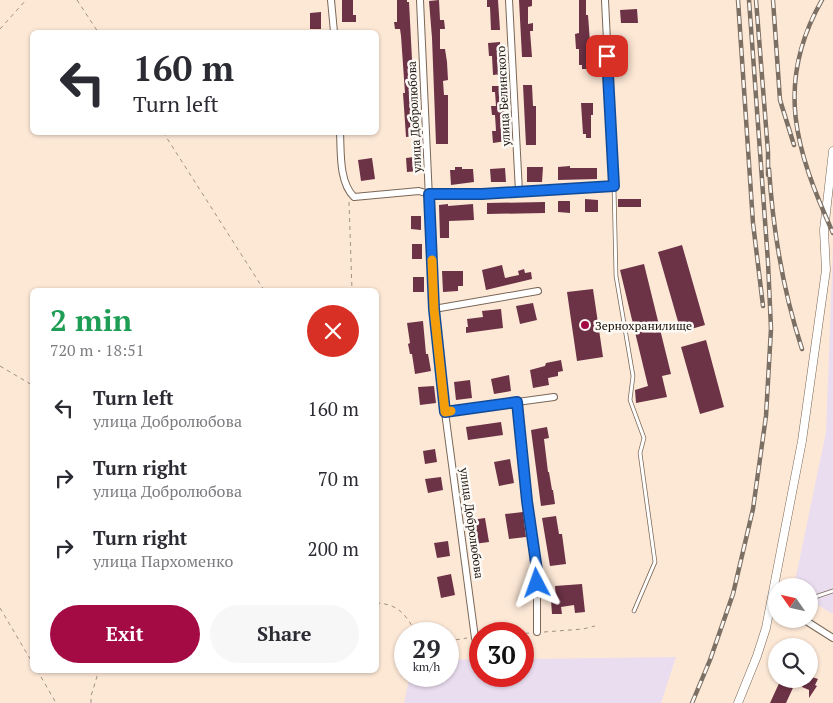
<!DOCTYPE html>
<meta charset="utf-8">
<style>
body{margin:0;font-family:"PT Serif",serif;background:#f7f7f7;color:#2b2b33;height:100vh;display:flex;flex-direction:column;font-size:19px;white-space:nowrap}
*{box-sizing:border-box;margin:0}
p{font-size:16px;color:#7c7c81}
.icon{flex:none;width:28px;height:28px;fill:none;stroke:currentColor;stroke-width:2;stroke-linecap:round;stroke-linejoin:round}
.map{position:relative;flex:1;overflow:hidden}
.side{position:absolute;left:30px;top:288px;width:349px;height:385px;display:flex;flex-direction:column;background:#fff;border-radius:8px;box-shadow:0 1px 4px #0004}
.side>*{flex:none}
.banner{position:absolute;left:30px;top:30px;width:349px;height:105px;border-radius:8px;box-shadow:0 1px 4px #0004;background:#fff;color:#2b2b33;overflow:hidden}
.needle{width:32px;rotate:304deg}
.buttons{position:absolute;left:768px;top:578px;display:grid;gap:10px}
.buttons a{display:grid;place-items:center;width:50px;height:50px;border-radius:50%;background:#fff;box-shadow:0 1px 4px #0004;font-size:25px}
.speed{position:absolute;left:394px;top:622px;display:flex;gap:10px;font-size:25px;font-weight:700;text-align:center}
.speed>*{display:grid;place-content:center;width:65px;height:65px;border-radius:50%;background:#fff;box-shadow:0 1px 4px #0004;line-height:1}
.speed small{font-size:12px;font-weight:400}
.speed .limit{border:8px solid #d22;background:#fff;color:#111}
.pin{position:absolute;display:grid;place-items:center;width:42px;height:42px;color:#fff;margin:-21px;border-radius:10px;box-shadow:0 2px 8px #0006}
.me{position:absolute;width:55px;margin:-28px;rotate:356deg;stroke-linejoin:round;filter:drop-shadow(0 0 4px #0008)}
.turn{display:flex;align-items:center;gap:18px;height:105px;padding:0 20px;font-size:22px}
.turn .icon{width:65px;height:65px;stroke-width:2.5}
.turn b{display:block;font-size:35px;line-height:42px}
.round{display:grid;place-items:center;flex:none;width:52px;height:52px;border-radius:26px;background:#f7f7f7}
.head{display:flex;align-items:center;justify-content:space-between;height:85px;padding:0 20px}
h1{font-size:30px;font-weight:700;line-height:38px;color:#1e9e55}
.primary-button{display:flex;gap:10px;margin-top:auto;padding:10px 20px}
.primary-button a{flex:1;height:58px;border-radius:30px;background:#a40b45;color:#fff;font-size:20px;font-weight:700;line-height:58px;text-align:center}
.primary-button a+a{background:#f7f7f7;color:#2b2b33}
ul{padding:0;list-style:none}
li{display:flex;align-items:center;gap:15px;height:70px;padding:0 20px}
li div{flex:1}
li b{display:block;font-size:19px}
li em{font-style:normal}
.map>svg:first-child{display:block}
</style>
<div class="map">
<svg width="833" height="703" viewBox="0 0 833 703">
<rect width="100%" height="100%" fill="#fde8d6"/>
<!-- industrial -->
<path fill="#ebddf0" d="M833,245v369l-24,-14v-14h-15l32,-154z
M676,657l-15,46h-257l6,-27h38v-16l32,-1v17h42l1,-17z"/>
<!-- building -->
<path fill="#6c3246" d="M342,0h11v15h3v7h-14z
M397,0h10v2h2l7,134 -10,1 -3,-44h2l-4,-57 -1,-7h-5l-1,-7h3z
M439,0l1,20h4l1,9h-5v20h5l2,13 1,18 -5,1 1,14h4v49h-12l-4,-106 -3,-37z
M487,0h11l2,30h-9l-1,-23h-3z
M519,0h13v6l-4,1v17l5,-1v8h-3l2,26h-10z
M579,0h7v15h2l4,54h-10v-4h-3v-16h-3l-1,-15 4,-1z
M637,9l1,14h-17l-1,-13z
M321,12v17h-11v-16z
M500,42l2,32 -9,1 -1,-19h-3l-1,-13z
M523,85h9l1,21h3v39h-10z
M492,86h11l3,55 -13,2 -1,-12h4l-1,-16h-3l-1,-9h5l-1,-14h-3z
M581,103h12v12h-2v23h-5v-4h-3z
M414,157l1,2h2l1,12 -11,1 -1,-14z
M372,158l3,21 -14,2 -3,-21z
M570,166v2h27v11l-39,1v-13z
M455,167h7v2h11l1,13 -23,3 -1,-15h5z
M527,167h16l-1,15h-15z
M505,168l1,14h-15l-1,-13z
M585,199l13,1v12h-13z
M618,199h23v8h-23z
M558,201h12v12l-12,-1z
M545,202v11l-58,1v-11z
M448,204v2l25,-2 1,16 -25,1v17h-9l-1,-33z
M411,216h10v14l-10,-1z
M412,244h10v15h-10z
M682,245l23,80 -24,7 -23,-80z
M644,264l27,110 -9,2 5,21 -31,6 -1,-13 13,-4 -28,-116z
M502,265l3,13 14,-3 -1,-4 6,-2 1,4 6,-1 1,7 -46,11 -4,-20z
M442,271h21v15h-5v5l-15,1z
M413,277h11v15h-11z
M593,289l10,68 -26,4 -10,-69z
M533,303l4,17 -17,4 -4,-18z
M501,309l2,19 -37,5v-6h2l-1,-8 16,-2 -1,-6z
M423,321l3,33h2l3,17 -16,3 -3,-20h-2l-2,-10 2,-1 -3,-20z
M706,340l18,67 -24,7 -19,-67z
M561,360l2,11 -5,1v4l-10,2 1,7 -16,3 -3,-18 15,-4 1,-3z
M509,375l2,16 -17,3 -3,-15z
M470,380l2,18 -16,2 -2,-18z
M434,386l2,17 -16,2 -2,-18z
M501,422l2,13 -35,5 -2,-13z
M547,427l2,11 -5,1 4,33h1l3,18h1l2,14 -14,2 -10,-76z
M435,449l2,13 -12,2 -2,-13z
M510,459l4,24 -15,3 -5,-24z
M441,477l2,13 -15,3 -3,-14z
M523,512l3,25 -17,2 -4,-25z
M556,516l3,18h3l4,30 -16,2 -8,-48z
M485,518l4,24 -15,2 -3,-24z
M448,541l2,15 -13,2 -3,-15z
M451,574l4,21 -14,3 -4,-21z
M582,584l3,28 -10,1 -1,-8 -13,2 1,7h-10l-1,-14h5l-1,-14z
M812,677l6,2 -3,6 2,1 -8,12v-8l-7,-3 3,-7 4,3z
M781,679h16l-11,24h-16z"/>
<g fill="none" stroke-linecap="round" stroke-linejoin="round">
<!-- service casing -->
<g stroke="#796757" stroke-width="4.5">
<path id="service" d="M614,187l2,89 17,100 -3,24 14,38 -4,15 15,109 -21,49
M809,599l24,-8"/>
</g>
<!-- minor casing -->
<g stroke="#796757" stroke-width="8">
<path id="minor" d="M331,0l3,32
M420,0l14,309 11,103 109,-15
M509,0l10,192
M340,132c1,21 -1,50 14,65l65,-6 10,3h53l132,-8 -9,-186
M434,309l104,-18
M517,402l10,99 10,69v62
M445,412l30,226
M803,619l30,19"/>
</g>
<!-- tertiary casing -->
<g stroke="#796757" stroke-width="9">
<path id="tertiary" d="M738,703l19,-47 9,-28 36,-187 24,-171 -2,-40 9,-79"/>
</g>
<!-- path -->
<path stroke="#a09183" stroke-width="1" stroke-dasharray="4 4" stroke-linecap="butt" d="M77,0l21,32
M0,29l26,-29
M163,132l101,158
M349,202l3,88
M0,366l32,19
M376,603c24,1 30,13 41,31
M0,608l32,54
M544,632l39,-3 12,-3
M517,634l13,-1
M448,641l19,-3
M37,670l19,33
M91,703v-7l8,-26"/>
<!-- service -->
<use href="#service" stroke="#fff" stroke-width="3"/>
<!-- minor -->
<use href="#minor" stroke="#fff" stroke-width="6"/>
<!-- tertiary -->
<use href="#tertiary" stroke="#fff" stroke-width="8"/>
<!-- rail casing -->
<g stroke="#7c6f63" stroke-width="4.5">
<path id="rail" d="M738,0l15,223 10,83
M756,0l12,152v23
M773,0l7,100 14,45
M822,0c-48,84 -26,151 11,233
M769,169c4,61 14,122 33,180
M692,703l18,-43 23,-66 20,-85 13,-93 5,-87 -3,-67 -19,-262"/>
</g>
<!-- rail -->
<use href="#rail" stroke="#fdf9f5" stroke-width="2.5" stroke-dasharray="8" stroke-linecap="butt"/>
</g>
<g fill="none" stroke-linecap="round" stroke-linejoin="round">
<!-- route casing -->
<g stroke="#114b97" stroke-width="12">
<path id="route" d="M537,583v-13l-10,-69 -10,-99 -72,10 -11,-103 -5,-115h53l132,-8 -7,-130"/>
</g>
<!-- route -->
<use href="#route" stroke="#1a73e8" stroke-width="9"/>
<!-- slow -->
<path stroke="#f59e0b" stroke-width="9" d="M432,260l2,49 11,103 6,-1"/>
</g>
<!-- markers -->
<circle fill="#a40b45" stroke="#fdf9f5" stroke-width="2" cx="585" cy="325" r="5"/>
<g text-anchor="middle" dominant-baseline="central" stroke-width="5" stroke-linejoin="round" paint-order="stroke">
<!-- street labels -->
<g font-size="12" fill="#1a130c" stroke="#fdf9f5">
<text transform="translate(503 96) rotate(-93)">улица Белинского</text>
<text transform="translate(414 117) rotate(-93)">улица Добролюбова</text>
<text transform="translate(472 523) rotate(82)">улица Добролюбова</text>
</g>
<!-- poi labels -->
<g font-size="12" fill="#1a130c" stroke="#fdf9f5" text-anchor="start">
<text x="595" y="325">Зернохранилище</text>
</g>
</g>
</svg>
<div class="buttons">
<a><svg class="needle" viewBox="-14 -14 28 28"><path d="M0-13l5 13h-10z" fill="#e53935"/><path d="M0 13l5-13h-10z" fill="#7c7c81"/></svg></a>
<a><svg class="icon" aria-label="search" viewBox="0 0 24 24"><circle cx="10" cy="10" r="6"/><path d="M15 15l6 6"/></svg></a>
</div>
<div class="speed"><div>29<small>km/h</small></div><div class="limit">30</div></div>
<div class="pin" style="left:607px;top:56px;background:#d93025"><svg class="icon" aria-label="arrive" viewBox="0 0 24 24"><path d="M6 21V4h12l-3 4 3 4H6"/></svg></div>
<svg class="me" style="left:537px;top:583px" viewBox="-20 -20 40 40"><path d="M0-17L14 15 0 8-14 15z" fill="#1a73e8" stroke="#fff" stroke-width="4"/></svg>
<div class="banner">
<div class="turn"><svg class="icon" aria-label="left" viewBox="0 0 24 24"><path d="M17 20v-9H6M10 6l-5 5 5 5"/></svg><div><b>160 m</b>Turn left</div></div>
</div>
<section class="side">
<div class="head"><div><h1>2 min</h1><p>720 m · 18:51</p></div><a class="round" style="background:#d93025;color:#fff"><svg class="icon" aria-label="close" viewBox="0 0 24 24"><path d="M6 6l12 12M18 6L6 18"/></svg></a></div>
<ul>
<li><svg class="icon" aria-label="left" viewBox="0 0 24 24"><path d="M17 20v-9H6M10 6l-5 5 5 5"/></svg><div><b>Turn left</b><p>улица Добролюбова</p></div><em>160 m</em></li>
<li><svg class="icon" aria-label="right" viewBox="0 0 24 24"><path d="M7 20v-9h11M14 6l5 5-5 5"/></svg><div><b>Turn right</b><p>улица Добролюбова</p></div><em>70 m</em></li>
<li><svg class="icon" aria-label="right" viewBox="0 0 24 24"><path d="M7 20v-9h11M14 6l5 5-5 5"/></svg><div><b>Turn right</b><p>улица Пархоменко</p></div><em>200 m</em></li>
</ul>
<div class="primary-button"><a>Exit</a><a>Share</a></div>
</section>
</div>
